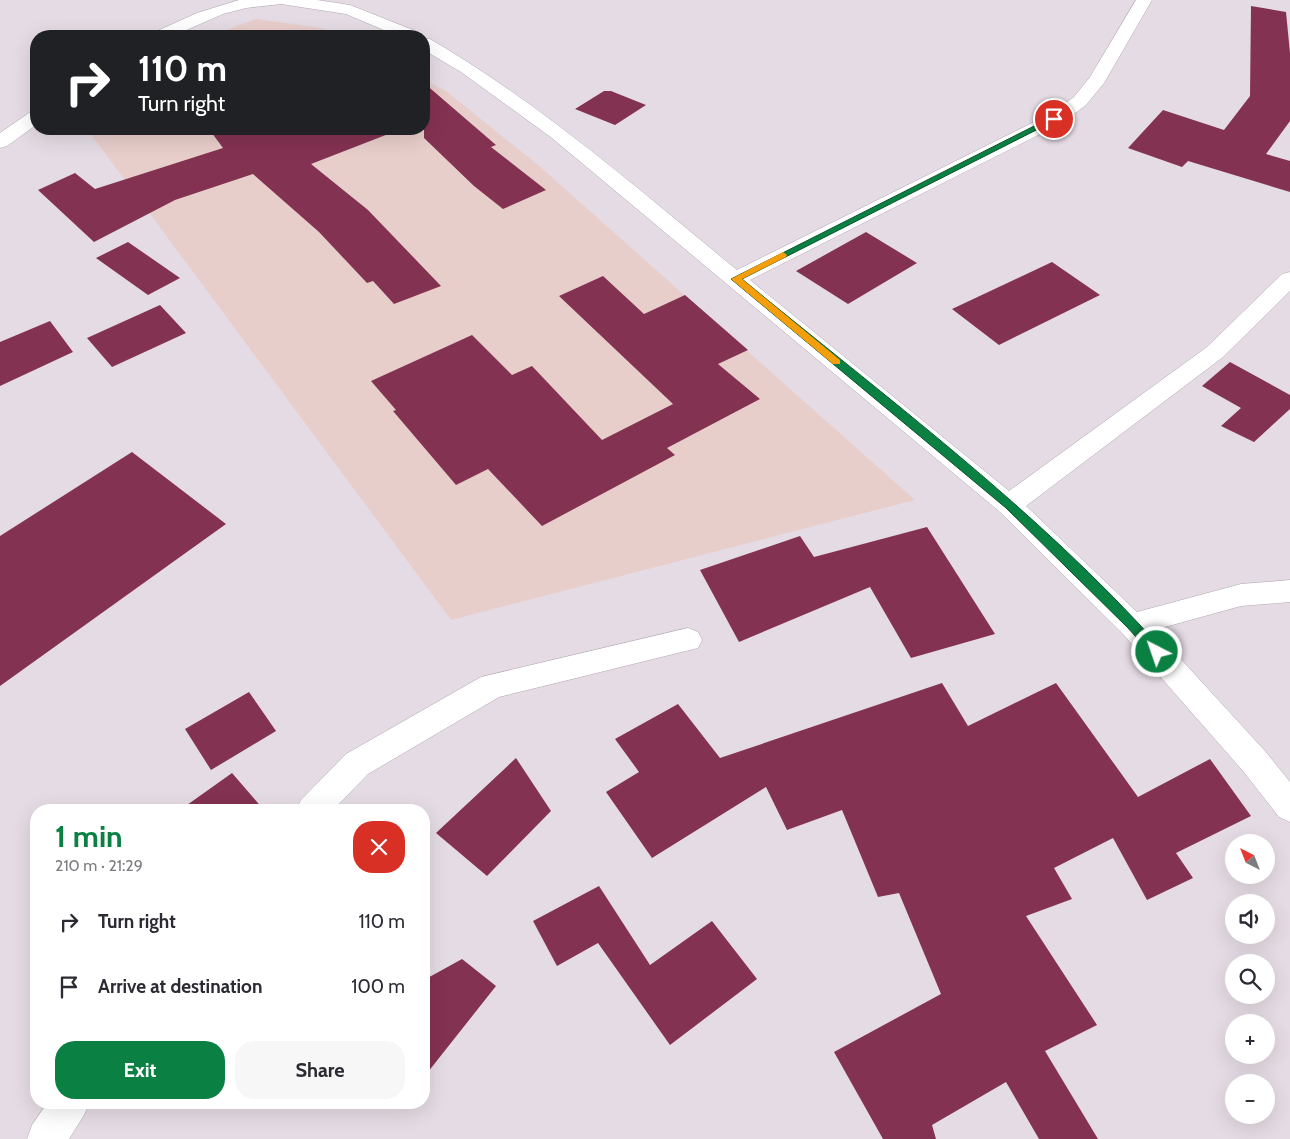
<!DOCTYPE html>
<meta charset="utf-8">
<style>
body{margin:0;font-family:Cabin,sans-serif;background:#f7f7f7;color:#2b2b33;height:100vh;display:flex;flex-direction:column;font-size:19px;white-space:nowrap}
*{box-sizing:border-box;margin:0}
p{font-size:16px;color:#7c7c81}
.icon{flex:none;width:28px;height:28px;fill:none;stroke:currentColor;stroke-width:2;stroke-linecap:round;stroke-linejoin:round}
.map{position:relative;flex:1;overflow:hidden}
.panel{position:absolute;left:30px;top:804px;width:400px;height:305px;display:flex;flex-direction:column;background:#fff;border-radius:20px;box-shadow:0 5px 20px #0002}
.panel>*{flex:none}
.top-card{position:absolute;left:30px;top:30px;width:400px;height:105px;border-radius:20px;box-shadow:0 5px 20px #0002;background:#202124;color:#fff;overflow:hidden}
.needle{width:32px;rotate:318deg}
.buttons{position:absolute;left:1225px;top:834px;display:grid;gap:10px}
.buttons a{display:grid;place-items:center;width:50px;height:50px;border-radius:50%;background:#fff;box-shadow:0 5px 20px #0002;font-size:25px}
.pin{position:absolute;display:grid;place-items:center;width:42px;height:42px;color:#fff;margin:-21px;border:2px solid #fff;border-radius:50%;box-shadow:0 1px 5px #0007}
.me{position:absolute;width:55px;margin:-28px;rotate:319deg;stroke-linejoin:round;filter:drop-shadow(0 0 4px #0008)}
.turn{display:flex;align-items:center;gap:18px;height:105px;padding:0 25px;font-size:22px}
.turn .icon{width:65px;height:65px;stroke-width:2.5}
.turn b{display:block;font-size:35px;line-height:42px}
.round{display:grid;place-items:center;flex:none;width:52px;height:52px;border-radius:20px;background:#f7f7f7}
.summary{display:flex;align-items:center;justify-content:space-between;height:85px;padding:0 25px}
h1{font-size:30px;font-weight:800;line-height:38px;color:#0b8043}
.action{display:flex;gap:10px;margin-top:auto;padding:10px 25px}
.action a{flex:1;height:58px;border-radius:20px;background:#0b8043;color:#fff;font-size:20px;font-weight:800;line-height:58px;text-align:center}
.action a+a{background:#f7f7f7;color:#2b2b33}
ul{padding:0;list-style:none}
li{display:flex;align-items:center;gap:15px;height:65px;padding:0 25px}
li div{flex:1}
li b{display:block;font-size:19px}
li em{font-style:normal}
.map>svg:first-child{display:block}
</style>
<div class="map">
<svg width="1290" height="1139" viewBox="0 0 1290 1139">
<rect width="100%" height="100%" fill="#e5dbe4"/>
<!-- education -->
<path fill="#e8cecb" d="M256,19l66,9 17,8h-129z
M424,80l22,11 92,74 377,335 -464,120 -364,-491h337z"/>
<!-- building -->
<path fill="#843251" d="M1251,6l35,6 4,41v68l-24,33 24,7v31l-102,-31 -6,6 -54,-19 35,-38 61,20 26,-34z
M424,83l72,62 -5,2 55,43 -43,19 -29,-23 -50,-48z
M604,91h7l35,14 -31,20 -40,-16z
M209,129h186l1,2 -85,33 57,46 73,76 -47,18 -21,-23 -6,2 -48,-51 -66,-58 -78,26 -81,42 -56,-52 37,-17 20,16 128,-41z
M866,232l51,31 -69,41 -52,-33z
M128,242l52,36 -32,17 -52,-37z
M1052,262l48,33 -101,50 -47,-36z
M603,276l41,38 41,-19 63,55 -30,14 42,35 -93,49 8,7 -133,71 -54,-57 -32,16 -63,-74 3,-1 -25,-29 101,-46 40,40 20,-9 70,74 71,-36 -114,-108z
M160,305l26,28 -74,34 -25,-29z
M50,321l23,31 -73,34v-44z
M1230,362l60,33v14l-36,33 -33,-16 20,-18 -39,-22z
M132,452l94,72 -226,162v-150z
M927,527l68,107 -84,24 -41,-71 -131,55 -39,-72 100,-34 14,21z
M942,683l26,43 88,-43 82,114 72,-38 41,57 -75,37 17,25 -46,22 -34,-62 -59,30 18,31 -46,17 71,109 -52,26 53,88h-59l-33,-57 -74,43 4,14h-53l-49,-87 107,-58 -42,-101 -21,4 -36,-87 -55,20 -21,-43 -114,71 -46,-66 33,-20 -24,-33 63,-35 42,54z
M249,692l27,39 -65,39 -26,-41z
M516,758l35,53 -64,65 -51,-43z
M232,773l32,37h-84z
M599,886l51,79 62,-44 45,58 -87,66 -72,-102 -41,23 -24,-45z
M462,959l34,27 -72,91v-97z"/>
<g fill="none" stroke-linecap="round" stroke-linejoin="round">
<!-- minor casing -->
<g stroke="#b0a7af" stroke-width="1">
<path id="minor" d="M239,0h78l33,5 68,27 3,4h-23l-52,-22 -65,-10 -35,4 -23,6 -50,22h-21l3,-4 42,-19z
M1136,0h16l-48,83 -18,22 -24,18 -312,157 259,211 198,-144 75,-73 8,-2v19l-67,66 -197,149 111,106 104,-28 49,-4v22l-49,4 -87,24 111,121 25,31v40l-11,-5 -36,-46 -121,-138 -122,-121 -448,-374 -91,-66 -37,-22v-12l6,1c111,65 208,150 307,231l311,-155 26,-18 16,-20z
M36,111v14l-29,21 -7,2v-15l29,-20z
M688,628l10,4 4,8 -4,8 -199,49 -131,77 -35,36h-37l5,-10 45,-46 135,-77z
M48,1102h42l-6,13 -15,24h-42l5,-14z"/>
</g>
<!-- minor -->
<use href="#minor" fill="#fff" fill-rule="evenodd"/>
</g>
<!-- route -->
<path fill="#0b8043" stroke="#07532c" d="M1052,117l6,2 -316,160c143,118 295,230 419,369l2,4 -2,3h-9l-24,-27 -122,-120 -275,-229z"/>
<!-- slow -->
<path fill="#f59e0b" d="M783,252l4,3 -1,2 -44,22 98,81v4h-7l-102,-85z"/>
</svg>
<div class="buttons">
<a><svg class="needle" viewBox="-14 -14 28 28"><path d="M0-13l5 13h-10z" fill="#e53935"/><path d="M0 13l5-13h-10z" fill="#7c7c81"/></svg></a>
<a><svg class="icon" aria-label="sound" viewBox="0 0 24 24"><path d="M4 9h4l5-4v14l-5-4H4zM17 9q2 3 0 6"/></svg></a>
<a><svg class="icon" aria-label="search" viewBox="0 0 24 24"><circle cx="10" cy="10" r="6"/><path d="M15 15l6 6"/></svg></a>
<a>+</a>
<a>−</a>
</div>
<div class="pin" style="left:1054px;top:119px;background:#d93025"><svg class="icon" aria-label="arrive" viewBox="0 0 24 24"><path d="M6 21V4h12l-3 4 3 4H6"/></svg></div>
<svg class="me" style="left:1157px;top:652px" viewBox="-20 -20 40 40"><circle r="17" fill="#0b8043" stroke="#fff" stroke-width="3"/><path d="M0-11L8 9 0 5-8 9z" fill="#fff"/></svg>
<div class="top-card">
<div class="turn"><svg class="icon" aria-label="right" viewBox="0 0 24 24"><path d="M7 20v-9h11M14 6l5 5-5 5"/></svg><div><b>110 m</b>Turn right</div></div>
</div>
<section class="panel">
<div class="summary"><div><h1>1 min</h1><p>210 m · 21:29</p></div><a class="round" style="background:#d93025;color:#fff"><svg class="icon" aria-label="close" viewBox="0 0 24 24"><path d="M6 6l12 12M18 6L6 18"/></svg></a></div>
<ul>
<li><svg class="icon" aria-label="right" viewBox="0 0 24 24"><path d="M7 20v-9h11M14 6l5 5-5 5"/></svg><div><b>Turn right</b></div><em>110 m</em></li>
<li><svg class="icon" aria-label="arrive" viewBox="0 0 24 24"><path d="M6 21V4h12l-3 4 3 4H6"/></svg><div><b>Arrive at destination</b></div><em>100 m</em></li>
</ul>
<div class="action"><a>Exit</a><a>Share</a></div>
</section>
</div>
